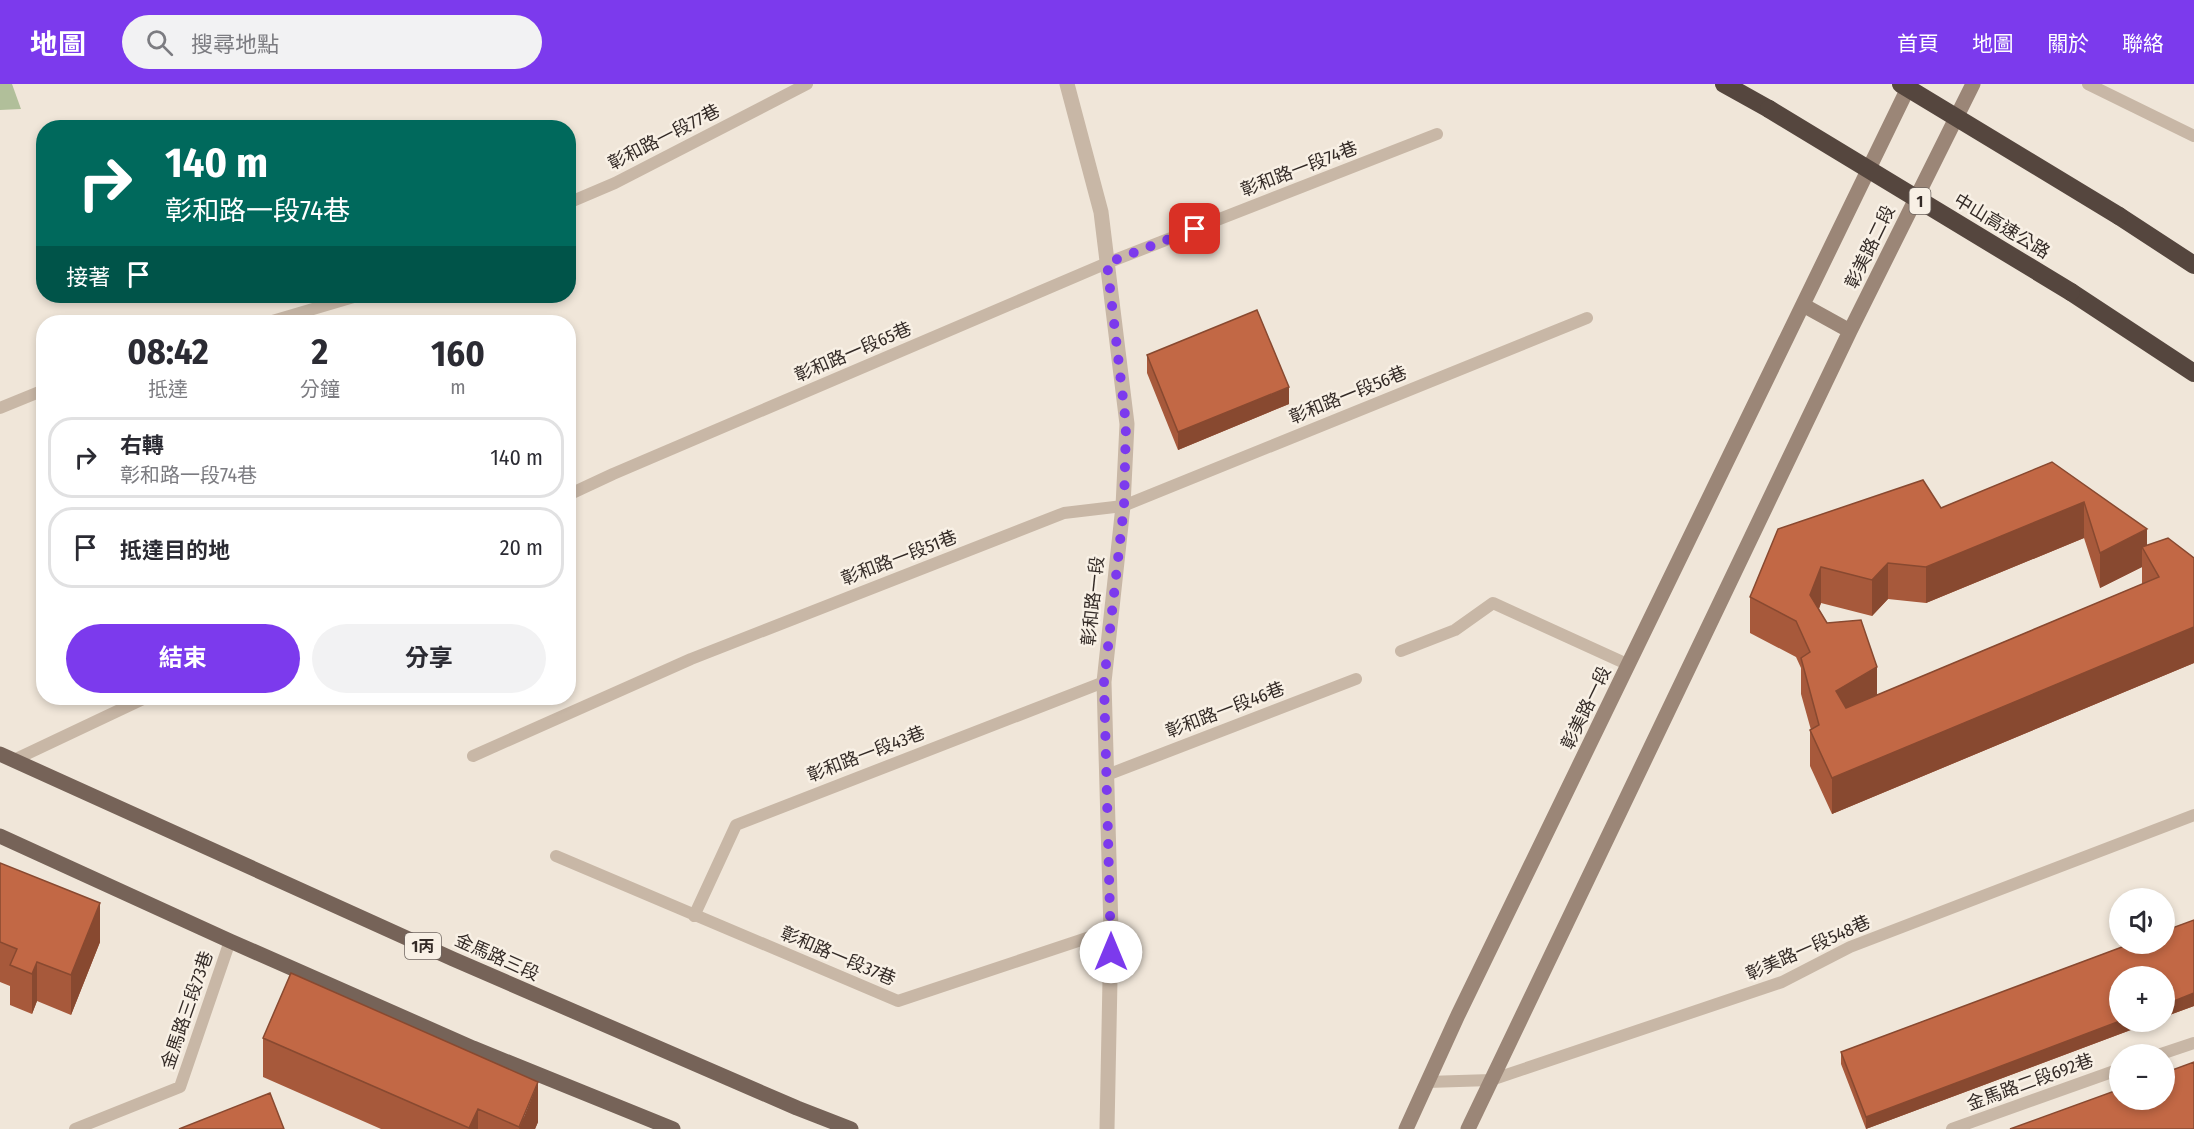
<!DOCTYPE html>
<html lang="zh-TW">
<meta charset="utf-8">
<style>
body{margin:0;font-family:"Fira Sans Condensed","Noto Sans TC",sans-serif;background:#f2f2f3;color:#2b2b33;height:100vh;display:flex;flex-direction:column;font-size:22px;white-space:nowrap}
*{box-sizing:border-box;margin:0}
p{font-size:20px;color:#7c7c81}
.icon{flex:none;width:33px;height:33px;fill:none;stroke:currentColor;stroke-width:2;stroke-linecap:round;stroke-linejoin:round}
.map{position:relative;flex:1;overflow:hidden}
.panel{position:absolute;left:36px;top:231px;width:540px;height:390px;display:flex;flex-direction:column;background:#fff;border-radius:24px;box-shadow:0 3px 9px #0003}
.panel>*{flex:none}
.guide{position:absolute;left:36px;top:36px;width:540px;height:183px;border-radius:24px;box-shadow:0 3px 9px #0003;background:#00695c;color:#fff;overflow:hidden}
.tools{position:absolute;left:2109px;top:804px;display:grid;gap:12px}
.tools a{display:grid;place-items:center;width:66px;height:66px;border-radius:50%;background:#fff;box-shadow:0 3px 9px #0003;font-size:30px}
.pin{position:absolute;display:grid;place-items:center;width:51px;height:51px;color:#fff;margin:-26px;border-radius:12px;box-shadow:0 3px 9px #0006}
.me{position:absolute;width:66px;margin:-33px;rotate:0deg;stroke-linejoin:round;filter:drop-shadow(0 0 4px #0008)}
.turn{display:flex;align-items:center;gap:21px;height:126px;padding:0 30px;font-size:27px}
.turn .icon{width:78px;height:78px;stroke-width:2.5}
.turn b{display:block;font-size:42px;line-height:51px}
.then{display:flex;align-items:center;height:57px;padding:0 30px;background:#0003;gap:12px;font-size:22px}
.eta{display:flex;justify-content:space-evenly;align-items:center;height:102px;text-align:center}
.eta b{font-size:36px;font-weight:700;line-height:42px}
.cta{display:flex;gap:12px;margin-top:auto;padding:12px 30px}
.cta a{flex:1;height:69px;border-radius:36px;background:#7c3aed;color:#fff;font-size:24px;font-weight:700;line-height:69px;text-align:center}
.cta a+a{background:#f2f2f3;color:#2b2b33}
ul{padding:0;list-style:none}
li{display:flex;align-items:center;gap:18px;height:81px;margin:0 12px 9px;padding:0 18px;border:3px solid #e1e1e2;border-radius:24px}
li div{flex:1}
li b{display:block;font-size:22px}
li em{font-style:normal}
header{display:flex;align-items:center;gap:36px;box-sizing:border-box;height:84px;padding:0 30px;background:#7c3aed;color:#fff}
header strong{font-size:28px}
nav{display:flex;gap:33px;margin-inline-start:auto;font-size:21px}
.search{width:420px;height:54px;background:#f2f2f3;display:flex;align-items:center;gap:15px;box-sizing:border-box;padding:0 21px;border-radius:33px;color:#7c7c81;font-size:22px}
.map>svg:first-child{display:block}
</style>
<header>
<strong>地圖</strong>
<div class="search"><svg class="icon" aria-label="search" viewBox="0 0 24 24"><circle cx="10" cy="10" r="6"/><path d="M15 15l6 6"/></svg>搜尋地點</div>
<nav><a>首頁</a><a>地圖</a><a>關於</a><a>聯絡</a></nav>
</header>
<div class="map">
<svg width="2194" height="1045" viewBox="0 0 2194 1045">
<rect width="100%" height="100%" fill="#f0e6d9"/>
<!-- green -->
<path fill="#b1bf9a" d="M0,0h12l9,25 -21,1z"/>
<g fill="none" stroke-linecap="round" stroke-linejoin="round">
<!-- service -->
<path stroke="#c8b7a6" stroke-width="12" d="M2088,0l106,52
M568,119l47,-20 192,-99
M269,238l88,-26
M0,324l44,-18
M568,411l45,-21 494,-211 330,-129
M1401,567l54,-21 38,-27 136,62
M473,672l218,-97 373,-146 59,-7 464,-188
M14,676l131,-62
M1107,691l249,-96
M556,772l342,145 213,-71
M694,832l42,-91 368,-143
M2161,970l33,-11
M1427,998l64,-2 291,-98 68,-35 344,-132
M75,1045l105,-42 50,-146
M1952,1045l168,-60"/>
<!-- tertiary -->
<path stroke="#c8b7a6" stroke-width="15" d="M1067,0l34,128 26,212 -4,82 -19,176 7,248 -4,199"/>
<!-- secondary -->
<path stroke="#9b8677" stroke-width="15" d="M1803,221l47,26
M1406,1045l52,-114 452,-931
M1468,1045l382,-798 123,-247"/>
<!-- primary -->
<path stroke="#766358" stroke-width="15" d="M0,670l453,205 344,149 54,21
M0,752l230,105 243,107 200,81"/>
<!-- motorway -->
<path stroke="#55463e" stroke-width="18" d="M1724,0l45,25
M2119,132l75,49
M2071,208l123,81"/>
<!-- motorway-bridge -->
<path stroke="#55463e" stroke-width="18" d="M1901,0l218,132
M1769,25l302,183"/>
</g>
<!-- wall -->
<path fill="#a7593b" fill-rule="evenodd" d="M1147,271l142,49 -111,46 -31,-77z
M2052,378l95,84 47,12v105l-362,151 -22,-48v-36h1l-10,-36v-26l-5,-11 -46,-24v-36l191,-89zM2084,454l16,50 42,-21v17l-265,111 -50,-72 -8,-14 2,-6 51,13 16,-17 38,4z
M0,779l100,79 -29,73 -34,-14 -5,13 -22,-9v-19l-10,-4z
M2194,836v86l-30,11v-41h-44v46h32l-286,107 -25,-65v-12l289,-108h34v-13z
M263,954l275,84 -3,7h-154l-118,-52z"/>
<!-- shaded-wall -->
<path fill="#884930" d="M1289,303v17l-111,46v-18z
M2084,418v36l-158,65v-36z
M2147,445v26l-5,-8v20l-42,21v-35z
M1888,479v36l-16,17v-36z
M1821,483v36l-11,28v-36z
M2194,543v36l-362,151v-36z
M1877,583v36l-41,24v-36z
M100,819v39l-29,73v-40z
M37,878v39l-5,13v-40z
M2194,909v13l-30,11v-12z
M2120,937l32,1 -286,107v-12z
M538,998v40l-3,7h-16z
M478,1025v20h-9z"/>
<!-- building -->
<path fill="#c26845" stroke="#884930" stroke-width="1.5" d="M1257,226l32,77 -111,45 -31,-77z
M2052,378l95,67 -47,24 -16,-51 -158,65 -38,-4 -16,17 -51,-13 -11,28 17,28 34,-3 16,47 -41,24 10,17 313,-131 -17,-30 26,-9 26,20v69l-362,151 -22,-48 9,-5 -18,-67 9,-6 -14,-31 -46,-24 28,-68 145,-49 18,28z
M0,779l100,40 -29,72 -34,-13 -5,12 -22,-9 7,-16 -17,-7z
M2194,836v73l-30,12v-29h-44v45l-254,96 -25,-65 289,-108h34v-13z
M291,889l247,109 -19,45 -41,-18 -9,19 -206,-90z
M2194,978v67h-184l110,-40v11h44v-27z
M270,1009l14,36h-105z"/>
<g fill="none" stroke-linecap="round" stroke-linejoin="round">
<!-- route -->
<path stroke="#7c3aed" stroke-width="10" stroke-dasharray="0 18" d="M1111,868l-7,-270 20,-176 2,-82 -19,-161 88,-34"/>
</g>
<g text-anchor="middle" dominant-baseline="central" stroke-width="5" stroke-linejoin="round" paint-order="stroke">
<!-- shield labels -->
<g fill="#f8f0e5" stroke="#6f6660" stroke-width="1.5">
<rect x="1909.5" y="104" width="21" height="26" rx="4.5"/>
<rect x="405" y="849" width="36" height="26" rx="4.5"/>
</g>
<g font-size="16" font-weight="bold" fill="#342b27">
<text x="1920" y="117">1</text>
<text x="423" y="862">1丙</text>
</g>
<!-- street labels -->
<g font-size="18" fill="#342b27" stroke="#f8f0e5">
<text transform="translate(664 53) rotate(-27)">彰和路一段77巷</text>
<text transform="translate(1299 85) rotate(-21)">彰和路一段74巷</text>
<text transform="translate(2002 142) rotate(31)">中山高速公路</text>
<text transform="translate(1870 163) rotate(-64)">彰美路二段</text>
<text transform="translate(853 268) rotate(-23)">彰和路一段65巷</text>
<text transform="translate(1348 311) rotate(-22)">彰和路一段56巷</text>
<text transform="translate(899 474) rotate(-21)">彰和路一段51巷</text>
<text transform="translate(1093 517) rotate(-84)">彰和路一段</text>
<text transform="translate(1586 624) rotate(-64)">彰美路一段</text>
<text transform="translate(1225 626) rotate(-21)">彰和路一段46巷</text>
<text transform="translate(866 670) rotate(-21)">彰和路一段43巷</text>
<text transform="translate(1808 864) rotate(-24)">彰美路一段548巷</text>
<text transform="translate(838 872) rotate(23)">彰和路一段37巷</text>
<text transform="translate(497 873) rotate(24)">金馬路三段</text>
<text transform="translate(187 926) rotate(-71)">金馬路三段73巷</text>
<text transform="translate(2030 998) rotate(-20)">金馬路二段692巷</text>
</g>
</g>
</svg>
<div class="tools">
<a><svg class="icon" aria-label="sound" viewBox="0 0 24 24"><path d="M4 9h4l5-4v14l-5-4H4zM17 9q2 3 0 6"/></svg></a>
<a>+</a>
<a>−</a>
</div>
<div class="pin" style="left:1195px;top:145px;background:#d93025"><svg class="icon" aria-label="arrive" viewBox="0 0 24 24"><path d="M6 21V4h12l-3 4 3 4H6"/></svg></div>
<svg class="me" style="left:1111px;top:868px" viewBox="-20 -20 40 40"><circle r="19" fill="#fff"/><path d="M0-13L10 11 0 6-10 11z" fill="#7c3aed"/></svg>
<div class="guide">
<div class="turn"><svg class="icon" aria-label="right" viewBox="0 0 24 24"><path d="M7 20v-9h11M14 6l5 5-5 5"/></svg><div><b>140 m</b>彰和路一段74巷</div></div>
<div class="then">接著<svg class="icon" aria-label="arrive" viewBox="0 0 24 24"><path d="M6 21V4h12l-3 4 3 4H6"/></svg></div>
</div>
<section class="panel">
<div class="eta">
<div><b>08:42</b><p>抵達</p></div>
<div><b>2</b><p>分鐘</p></div>
<div><b>160</b><p>m</p></div>
</div>
<ul>
<li><svg class="icon" aria-label="right" viewBox="0 0 24 24"><path d="M7 20v-9h11M14 6l5 5-5 5"/></svg><div><b>右轉</b><p>彰和路一段74巷</p></div><em>140 m</em></li>
<li><svg class="icon" aria-label="arrive" viewBox="0 0 24 24"><path d="M6 21V4h12l-3 4 3 4H6"/></svg><div><b>抵達目的地</b></div><em>20 m</em></li>
</ul>
<div class="cta"><a>結束</a><a>分享</a></div>
</section>
</div>
